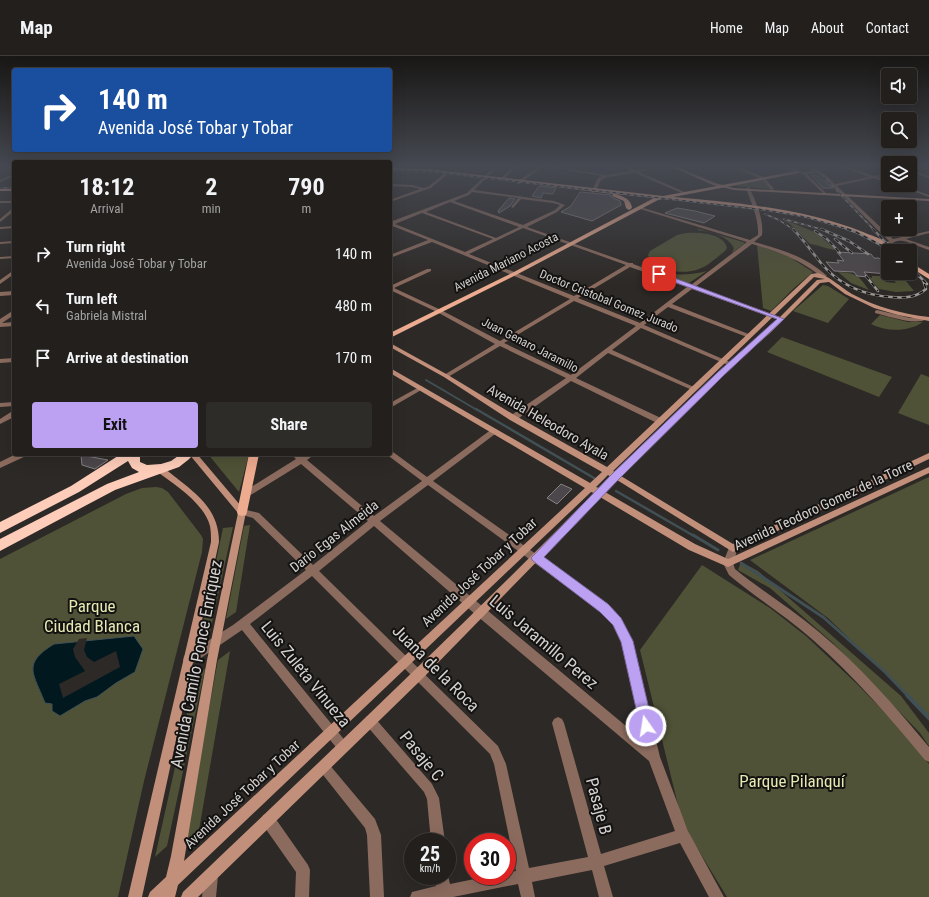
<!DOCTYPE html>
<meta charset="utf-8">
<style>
body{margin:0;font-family:"Roboto Condensed",sans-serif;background:#2e2c29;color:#f1f3f6;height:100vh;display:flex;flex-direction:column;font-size:15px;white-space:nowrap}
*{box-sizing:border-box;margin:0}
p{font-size:13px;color:#a2a2a3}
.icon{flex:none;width:22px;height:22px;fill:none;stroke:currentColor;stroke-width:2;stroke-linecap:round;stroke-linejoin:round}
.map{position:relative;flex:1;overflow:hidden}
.side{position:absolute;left:12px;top:104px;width:380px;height:296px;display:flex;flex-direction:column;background:#221f1c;border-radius:4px;box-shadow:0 4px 16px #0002,0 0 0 1px #3f3d3b}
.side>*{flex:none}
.guide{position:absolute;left:12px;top:12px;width:380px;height:84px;border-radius:4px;box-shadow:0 4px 16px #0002,0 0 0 1px #3f3d3b;background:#1a4fa0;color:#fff;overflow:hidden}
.buttons{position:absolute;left:881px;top:12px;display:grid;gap:8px}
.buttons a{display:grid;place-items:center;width:36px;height:36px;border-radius:4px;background:#221f1c;box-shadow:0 4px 16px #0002,0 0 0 1px #3f3d3b;font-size:20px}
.speed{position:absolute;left:404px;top:777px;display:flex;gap:8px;font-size:20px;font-weight:700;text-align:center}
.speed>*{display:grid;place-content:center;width:52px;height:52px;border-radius:50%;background:#221f1c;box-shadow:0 4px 16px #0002,0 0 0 1px #3f3d3b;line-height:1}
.speed small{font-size:10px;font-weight:400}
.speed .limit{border:6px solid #d22;background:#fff;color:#111}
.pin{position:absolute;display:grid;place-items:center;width:34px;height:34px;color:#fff;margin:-17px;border-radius:8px;box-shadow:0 2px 6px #0006}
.me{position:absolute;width:44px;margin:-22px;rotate:347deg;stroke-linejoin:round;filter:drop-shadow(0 0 3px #0008)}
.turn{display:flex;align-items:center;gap:14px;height:84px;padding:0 20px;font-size:18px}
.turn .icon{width:52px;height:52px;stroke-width:2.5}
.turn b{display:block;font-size:28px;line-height:34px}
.eta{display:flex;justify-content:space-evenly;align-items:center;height:68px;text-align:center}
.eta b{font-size:24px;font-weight:700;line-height:28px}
.cta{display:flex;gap:8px;margin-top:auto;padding:8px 20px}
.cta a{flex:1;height:46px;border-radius:4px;background:#bca0f2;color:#111;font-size:16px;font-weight:700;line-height:46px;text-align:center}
.cta a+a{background:#2e2c29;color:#f1f3f6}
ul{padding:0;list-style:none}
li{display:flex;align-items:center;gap:12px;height:52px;padding:0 20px}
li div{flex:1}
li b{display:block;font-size:15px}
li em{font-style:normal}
header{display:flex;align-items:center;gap:24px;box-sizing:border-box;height:56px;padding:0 20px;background:#221f1c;border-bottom:1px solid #3f3d3b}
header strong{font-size:19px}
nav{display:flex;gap:22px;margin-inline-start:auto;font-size:14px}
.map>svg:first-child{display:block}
</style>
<header>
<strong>Map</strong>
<nav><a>Home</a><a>Map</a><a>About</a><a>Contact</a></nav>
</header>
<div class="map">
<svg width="929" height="841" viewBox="0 0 929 841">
<rect width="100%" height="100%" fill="#2d2926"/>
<!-- green -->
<path fill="#505237" d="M763,123l7,10 -41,-4z
M778,161l39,16 19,17c-10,-1 -17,-5 -26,-6l-20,-20z
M699,173l44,13 2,1 -13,10 2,-5c-7,-13 -23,-16 -37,-18z
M686,177c12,-1 38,0 41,15l-2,3c-8,6 -17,15 -26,18 -14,6 -46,3 -51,-14l2,-4 27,-16z
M757,189l31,11 25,16 -19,16 -23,23 -8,-3z
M644,207c18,14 42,13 63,8l-18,12 -49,-17z
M838,216c19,1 20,3 31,18l-18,-7z
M872,220h8l6,6 10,1 -6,-7h12l12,15 -18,1 -17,-3 -10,-12 3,1z
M823,229l5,1 21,13 -21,24 -35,-12z
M880,259l28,7h15c-14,10 -37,10 -52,2z
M782,281l110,40 -13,20 -112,-45z
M921,318l8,3v48l-31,-12z
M208,398h41l-10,38z
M929,421v244l-17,-22 -84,-81 -78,-58z
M156,431l6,1 6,4 33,43 2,4 -1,13 -58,229 -26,116h-118v-338l126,-65 16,-6z
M250,469l-14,87 -10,7 18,-93z
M233,471l-24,109 -7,3 -2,-1 23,-110z
M741,506l17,9 143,125 28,37v13l-9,-13 -87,-90 -63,-55 -32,-18z
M702,509l68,43 36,28 51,48 41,42 31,38v133h-202l-36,-59 -12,-29 -39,-159z
M230,595l-31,179 -8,9h-6l33,-179z
M205,613l-38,177 -12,11 41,-184z"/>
<!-- water -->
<path fill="#01181f" stroke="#405054" d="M134,580l9,13 -8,23 -19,11 -19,14 -12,4 -25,15 -8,-5v-7l-7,-1c-11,-29 -24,-39 9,-59z"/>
<!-- pier -->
<path fill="#2d2926" d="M87,582l-3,12 3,7 7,5 22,-11 4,16 -57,31 -4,-14 26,-13 -10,-14 -2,-8 6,-10z"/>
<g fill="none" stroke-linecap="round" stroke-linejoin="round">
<!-- stream-far3 -->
<path stroke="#405054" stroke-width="2" d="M426,324l51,30"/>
<!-- stream-far2 -->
<path stroke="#405054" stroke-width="2.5" d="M476,353l118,69
M616,435l78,45"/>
<!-- stream-far1 -->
<path stroke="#405054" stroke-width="3" d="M693,479l25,15
M741,507l82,54 62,55 23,24"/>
<!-- stream -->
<path stroke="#405054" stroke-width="4" d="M907,639l22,23"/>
</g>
<!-- building -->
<path fill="#4c474a" stroke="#858083" d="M811,119l7,1 15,12h-10z
M539,130l17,2 -3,6 -10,-1 -2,5 -9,-2z
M580,136l31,3v2l9,4 1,4 -29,16 -31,-9 10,-6z
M509,142l6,1 -5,7 -11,7 -1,-2z
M677,152l18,3 20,5 -11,7 -39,-10z
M837,196l34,2 3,4h5l9,9v7l-24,-2 4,5 -11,-1 -3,-4 -20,-1 -8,-9 13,1 -2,-3 7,1z
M81,399l27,5 -13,9 -13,-4z
M561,428l11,5 -15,15 -10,-6z"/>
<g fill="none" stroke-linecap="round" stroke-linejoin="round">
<!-- street -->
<path fill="#8b6b5e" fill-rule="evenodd" d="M431,111h5l-11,6 -3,-1z
M494,111h4l-24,23 80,11 11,4 -8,7 -30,15 102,36h4v1l58,21 56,-43 -110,-34 3,-1 110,33 8,-5c1,-17 -7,-32 -12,-47l3,-1c7,15 15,32 13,48l-8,7c26,7 53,15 73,34l-5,1c-23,-18 -43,-25 -70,-33l-57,43 88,31v2h-4l-87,-31 -20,15 79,31v2h-4l-79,-30 -24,18 88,38v2h-4l-87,-37 -29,22 84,38v2h-4l-84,-37 -32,25 87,41 1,2 -1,2h-6l-86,-42 -55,39h-6l-1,-2 1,-2 56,-38 -66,-32 -52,31h-4v-2l51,-31 -58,-32 -47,-22v-4l37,-17h4v2l-37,17 47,22 59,31 70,-42 -138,-57 -42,16v-3l38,-15 -38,-15v-3l77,-29zM472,136l46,6 -7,9 2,1 8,-9 32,4 7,2 -5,5 -32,15 -69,-24 15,-6zM450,146l69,25 -23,11 -70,-26zM422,157l71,26 -28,13 -70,-28zM523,172l103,37 -52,31 -105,-42zM630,211l57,20 -47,36 -62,-25zM574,245l62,25 -65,49 -67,-32z
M512,111h4l-13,13h-2v-2z
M538,111h4l-23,17h-2v-2z
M549,111h9l48,8 25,-4 -8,-4h5l8,3 28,-3 -25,5 48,21 -3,1 -49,-21 -27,4 -7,3 -6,12 -2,1 -2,-1 7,-14 4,-2z
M732,111h5l27,10 10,12 -3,1 -9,-11z
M789,111h4v1l11,4 10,-1 -7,-4c11,0 21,10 28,17l34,-7 -27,-10h5l27,9 14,-3v2l-10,2 10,4v2l-15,-5 -36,8 56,53 36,-8v2l-23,6 23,8v3c-8,-2 -24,-11 -31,-9 -6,1 -11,7 -18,7v-2l9,-5 -62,-61 -10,-7 -10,1 19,19 -1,2 -22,-21 -13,-4z
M910,114l19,6v2l-19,-6z
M445,117l3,1 -17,14 -41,14v-2l30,-11 -8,-2 -22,-1v-2l22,1 12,3 5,-2z
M14,118v2l-14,6v-2z
M895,129h6l28,10v2z
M0,145h14v2h-14z
M13,152h1v3l-14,11v-3z
M14,170v2l-14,1v-2z
M14,185v2l-14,1v-2z
M14,200v2l-14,1v-2z
M14,214v4l-14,10v-4z
M14,235v4l-14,1v-4z
M14,254v5l-12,8 12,-1v4l-14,1v-8z
M877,254l33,8 14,-1 3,2c-12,7 -39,-3 -52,-6v-2z
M14,302v4l-14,1v-4z
M421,330l2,1v2l-33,19v-5z
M14,346v4l-14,1v-4z
M11,356h3v5l-14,7v-5z
M492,373h3l4,2 -66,50 175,124 13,14 11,22 28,116 28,74 36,66h-15l-29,-54 -76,23 9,31h-14l-7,-27 -60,12 3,15h-14l-3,-13 -65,13h-43l2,-5 24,-6 -1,-10h12v-5l3,13 39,-8h18v-3l9,-2 -22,-107 -4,-10 -178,-178 -62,48 97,119 2,4 -2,4 -4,2 -4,-2 -97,-121 -50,34 -4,1 -4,-1 -1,-4 1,-4 49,-31 73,-55 -53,-52 -14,-4 -1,-2 1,-2 3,-1 17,4 54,52 55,-44 -67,-57 -52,32h-6l-1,-2 1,-2 53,-33 -5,-5h9l2,2 3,-2h10l-8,6 67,56 48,-35 -36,-27h4v-3l3,1 34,25zM428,429l172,126 13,14 9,17 22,99 -264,-220zM374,470l102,89 173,146 26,70 -74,23 -37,-131 -2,-4 -4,-2 -4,2 -2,4 36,134 -59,11 -23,-104 -8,-18 -179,-175z
M16,398h11l-1,2 -26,12v-6z
M733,488l3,1 2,3 -5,15 2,6c27,22 57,40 84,63 41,34 76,74 110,115v15l-4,-2c-35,-42 -71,-84 -112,-120 -27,-24 -57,-42 -84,-65l-6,-12 7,-18z
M370,659l4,2 58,67 7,14 6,44h-14l-4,-43 -3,-7 -58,-67 -2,-4 2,-4z
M324,705l4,2 47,56 6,16 3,62h-14l-3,-62 -2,-7 -45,-57 -2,-4 2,-4z
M268,757l5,2 35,50 2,5 -1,27h-14l1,-25 -33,-47 -2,-5 2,-5z
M211,813l5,2 2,5 -2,21h-14l2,-21 2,-5z"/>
<!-- secondary -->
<path fill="#c28f7a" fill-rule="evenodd" d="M672,111h5l38,16 19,5 195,11v2l-195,-11 -21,-5z
M818,217c13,4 22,14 34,21 24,13 50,20 77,23v4l-31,-6 -24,-7 -29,-14 -16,-12 -9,1 -51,51 -37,31 -111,111 112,68 196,-91v6l-196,93 -116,-72 -12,12 90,52 33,15 201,-92v6l-201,94 -39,-17 -89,-53 -178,182 -224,218h-17l2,-5c138,-132 277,-263 411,-399l-3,-1 -413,393 -3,12h-27l2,-5 16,-15 5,-21 36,-196 31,-147 -49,-59h8l49,58 -29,148 -33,201 401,-373 -195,-115v-5l200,115 12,-11 -92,-52 -66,-43 -54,-30v-4l58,32 68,41 91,51 204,-193zM814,221l11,2 -8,1 -52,52 -37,31 -113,109 -2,-1zM608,419l3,2 -12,11 -3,-1z
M159,410c7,3 14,9 20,14 22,17 40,33 40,62l-77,355h-14l83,-355c0,-5 0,-11 -1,-16 -6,-23 -36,-42 -54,-55l-1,-2 1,-2z"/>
<!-- primary -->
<path fill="#edab8f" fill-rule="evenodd" d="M390,112l37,1 236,27 134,-25 2,2 -126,24c65,6 129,11 190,35 12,5 28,10 38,19 -13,0 -22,-9 -34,-13 -17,-8 -34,-13 -52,-18 -49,-14 -101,-16 -152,-21l-5,1 -142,75 -126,63v-5l122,-60 142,-75 -38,-4c8,3 15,5 16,14l-3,2 -3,-2 -2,-7 -12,-5 1,-2 -186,-23 -37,-1z
M0,133h14v2h-14z
M910,206l19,12v5l-19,-12z
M249,398h10l-12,58 -1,3 -4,1 -4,-1 -1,-3z"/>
<!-- highway -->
<path fill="#fecdba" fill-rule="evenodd" d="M121,398h19v8l7,3 14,-1 10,-3 10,-7h13l-6,6 -9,7 -64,23 -115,61v-12l107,-55 32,-12 -7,-4 -4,-7 -49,31 -79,41v-11l71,-36z"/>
<!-- rail-far1 casing -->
<g stroke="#9b9896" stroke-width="1.5">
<path id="rail-far1" d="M390,114l35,1 340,39 41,7 45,13
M824,121l50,53
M0,132h14
M765,158l14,6 15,10
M784,163l40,11"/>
</g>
<!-- rail casing -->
<g stroke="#9b9896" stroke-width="2.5">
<path id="rail" d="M793,173c10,10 18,22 28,34 18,22 41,32 70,34 13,1 25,1 35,-8l-3,-9
M821,173l28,12 19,13
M847,173l9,3 36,19
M873,173l15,16
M815,175l12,8 13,14
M835,183l17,14
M910,211l17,17
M866,220l12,15"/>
</g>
<!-- rail-far1 -->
<use href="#rail-far1" stroke="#141211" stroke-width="1" stroke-dasharray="3.5" stroke-linecap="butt"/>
<!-- rail -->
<use href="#rail" stroke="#141211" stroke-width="1.5" stroke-dasharray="4.5" stroke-linecap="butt"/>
</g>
<!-- sky -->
<linearGradient id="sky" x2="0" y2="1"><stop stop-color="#191715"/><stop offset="0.48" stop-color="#464952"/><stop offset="1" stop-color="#464952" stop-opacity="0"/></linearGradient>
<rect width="929" height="229" fill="url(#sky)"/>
<!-- route -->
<path fill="#bca0f2" stroke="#7a689d" d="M657,217h4l123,46 -61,57 -104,103 -75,78 64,47 13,14 12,23 20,85 -2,5 -5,2 -4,-2 -2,-5 -19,-84 -8,-17 -13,-13 -67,-51 -2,-3 81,-84 105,-101 60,-54 -120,-43z"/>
<g text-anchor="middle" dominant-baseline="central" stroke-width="4" stroke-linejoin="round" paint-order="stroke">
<!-- far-street labels -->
<g font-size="12" fill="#d3d1cf" stroke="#141211">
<text transform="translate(506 206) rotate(-27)">Avenida Mariano Acosta</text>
<text transform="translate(609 245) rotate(22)">Doctor Cristobal Gomez Jurado</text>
<text transform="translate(530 289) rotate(27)">Juan Genaro Jaramillo</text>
</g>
<!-- street labels -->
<g font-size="14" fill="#d3d1cf" stroke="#141211">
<text transform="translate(548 366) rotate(30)">Avenida Heleodoro Ayala</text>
<text transform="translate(823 449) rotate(-25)">Avenida Teodoro Gomez de la Torre</text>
<text transform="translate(334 480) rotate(-38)">Dario Egas Almeida</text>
<text transform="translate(479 516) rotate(-43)">Avenida José Tobar y Tobar</text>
<text transform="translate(242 738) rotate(-43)">Avenida José Tobar y Tobar</text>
</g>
<!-- near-park labels -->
<g font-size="17" fill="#e6eab2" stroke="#141211">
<text x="92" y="550">Parque<tspan x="92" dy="20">Ciudad Blanca</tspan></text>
<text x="792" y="725">Parque Pilanquí</text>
</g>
<!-- near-street labels -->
<g font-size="17" fill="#d3d1cf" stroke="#141211">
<text transform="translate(544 586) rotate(40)">Luis Jaramillo Perez</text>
<text transform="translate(196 608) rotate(-79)">Avenida Camilo Ponce Enriquez</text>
<text transform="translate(436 612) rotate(45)">Juana de la Roca</text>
<text transform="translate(306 618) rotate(51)">Luis Zuleta Vinueza</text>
<text transform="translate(422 700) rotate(51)">Pasaje C</text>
<text transform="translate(599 750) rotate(75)">Pasaje B</text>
</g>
</g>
</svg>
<div class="buttons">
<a><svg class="icon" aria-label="sound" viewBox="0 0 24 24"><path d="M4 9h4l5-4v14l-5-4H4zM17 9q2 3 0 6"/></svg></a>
<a><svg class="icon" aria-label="search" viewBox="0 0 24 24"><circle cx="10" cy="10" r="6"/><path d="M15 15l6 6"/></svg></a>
<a><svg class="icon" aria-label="layers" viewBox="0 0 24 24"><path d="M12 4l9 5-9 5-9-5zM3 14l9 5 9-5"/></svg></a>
<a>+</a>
<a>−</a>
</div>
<div class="speed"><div>25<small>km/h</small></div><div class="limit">30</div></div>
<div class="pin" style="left:659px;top:218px;background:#d93025"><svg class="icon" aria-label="arrive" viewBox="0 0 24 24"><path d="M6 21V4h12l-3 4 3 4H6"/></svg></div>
<svg class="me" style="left:646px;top:670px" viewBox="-20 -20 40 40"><circle r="17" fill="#bca0f2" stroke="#fff" stroke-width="3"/><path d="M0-11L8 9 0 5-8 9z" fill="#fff"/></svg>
<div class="guide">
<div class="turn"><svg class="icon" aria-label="right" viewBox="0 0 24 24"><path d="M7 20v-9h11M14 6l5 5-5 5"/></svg><div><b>140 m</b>Avenida José Tobar y Tobar</div></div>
</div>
<section class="side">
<div class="eta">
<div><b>18:12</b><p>Arrival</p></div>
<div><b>2</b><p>min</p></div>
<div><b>790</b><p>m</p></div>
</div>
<ul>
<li><svg class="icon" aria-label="right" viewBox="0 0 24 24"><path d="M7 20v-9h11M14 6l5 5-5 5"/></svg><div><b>Turn right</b><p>Avenida José Tobar y Tobar</p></div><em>140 m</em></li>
<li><svg class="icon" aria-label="left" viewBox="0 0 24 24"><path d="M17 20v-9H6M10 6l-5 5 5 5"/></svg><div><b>Turn left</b><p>Gabriela Mistral</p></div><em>480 m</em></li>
<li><svg class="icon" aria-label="arrive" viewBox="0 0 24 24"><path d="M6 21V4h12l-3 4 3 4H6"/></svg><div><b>Arrive at destination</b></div><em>170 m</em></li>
</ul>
<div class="cta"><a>Exit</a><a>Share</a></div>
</section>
</div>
